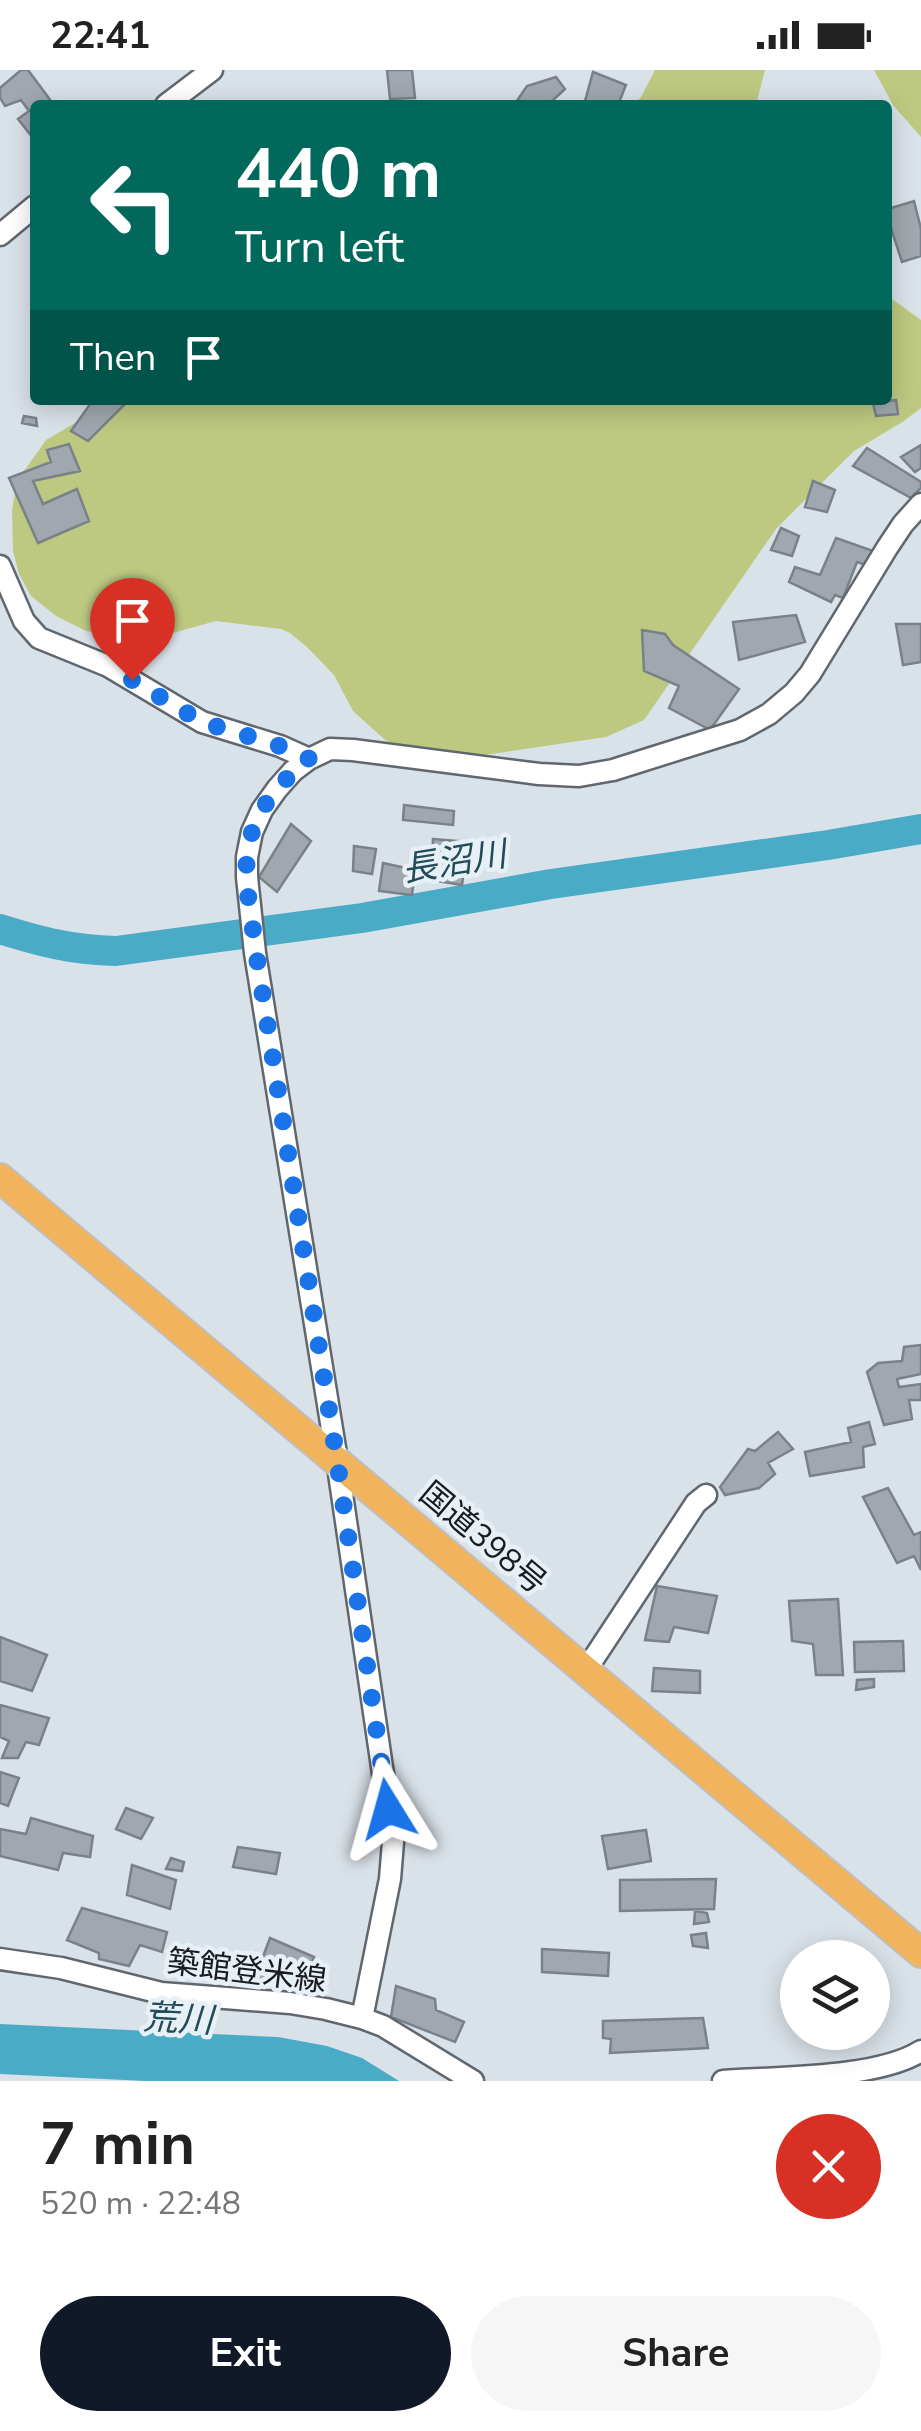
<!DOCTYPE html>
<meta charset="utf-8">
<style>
body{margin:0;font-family:"Nunito Sans","Noto Sans JP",sans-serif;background:#f6f6f6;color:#222;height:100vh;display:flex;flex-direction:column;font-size:38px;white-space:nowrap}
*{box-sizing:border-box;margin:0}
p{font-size:32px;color:#767676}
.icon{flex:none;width:55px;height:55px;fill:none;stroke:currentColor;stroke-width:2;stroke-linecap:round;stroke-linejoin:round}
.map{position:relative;height:2011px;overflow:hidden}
.drawer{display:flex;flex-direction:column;background:#fff;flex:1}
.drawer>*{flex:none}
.banner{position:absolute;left:30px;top:30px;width:862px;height:305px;border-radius:10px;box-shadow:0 5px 25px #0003;background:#00695c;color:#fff;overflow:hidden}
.buttons{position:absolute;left:780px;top:1870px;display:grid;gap:20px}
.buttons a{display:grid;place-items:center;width:110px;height:110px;border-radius:50%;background:#fff;box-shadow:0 5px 25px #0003;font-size:50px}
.pin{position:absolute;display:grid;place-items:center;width:85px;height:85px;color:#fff;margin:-102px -42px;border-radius:50% 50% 50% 0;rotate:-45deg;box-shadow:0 0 10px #0007}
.pin .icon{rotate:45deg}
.me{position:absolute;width:110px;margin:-55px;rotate:352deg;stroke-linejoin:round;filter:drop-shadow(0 0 8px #0008)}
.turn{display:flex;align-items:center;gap:35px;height:210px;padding:0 40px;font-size:45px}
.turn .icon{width:130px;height:130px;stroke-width:2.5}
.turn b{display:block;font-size:70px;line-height:85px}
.then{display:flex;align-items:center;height:95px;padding:0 40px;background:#0003;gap:20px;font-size:38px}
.round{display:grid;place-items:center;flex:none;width:105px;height:105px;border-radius:52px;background:#f6f6f6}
.summary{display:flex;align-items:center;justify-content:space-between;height:170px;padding:0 40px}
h1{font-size:60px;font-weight:700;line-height:75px}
.cta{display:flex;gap:20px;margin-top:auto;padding:20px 40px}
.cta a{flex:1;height:115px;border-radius:60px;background:#111827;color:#fff;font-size:40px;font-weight:700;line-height:115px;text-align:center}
.cta a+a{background:#f6f6f6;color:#222}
.status{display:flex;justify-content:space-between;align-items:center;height:70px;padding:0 50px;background:#fff;direction:ltr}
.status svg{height:28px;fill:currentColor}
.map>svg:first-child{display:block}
</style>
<div class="status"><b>22:41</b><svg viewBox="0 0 49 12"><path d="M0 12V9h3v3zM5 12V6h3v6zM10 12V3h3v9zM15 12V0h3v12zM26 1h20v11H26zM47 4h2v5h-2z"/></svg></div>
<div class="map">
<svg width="921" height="2011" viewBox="0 0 921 2011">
<rect width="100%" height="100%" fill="#dae2e9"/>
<!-- green -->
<path fill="#bdc981" d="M655,0h110l-9,35h-123l8,-8z
M874,0h47v67l-28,-32z
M888,226l33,24v88l-17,13 -50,30 -78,78 -132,191 -38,17 -162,24 -32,-5 -28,-17 -31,-28 -19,-36 -26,-27 -18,-15 -9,-4 -65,-8 -47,13h-63l-20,-3 -30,-15 -25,-20 -12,-22 -6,-23 -1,-41 5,-29 29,-41 68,-40h774z"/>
<!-- water -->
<path fill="#49abc6" d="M0,1954l278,13 49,9 35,12 37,23h-253l-146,-7z"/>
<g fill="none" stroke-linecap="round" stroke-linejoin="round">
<!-- river -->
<path stroke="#49abc6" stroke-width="30" d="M0,859c42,13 72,21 116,22l246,-33 189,-34 277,-39 93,-16"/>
</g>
<!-- building -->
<path fill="#a0a7ae" stroke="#7a8188" stroke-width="2.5" d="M21,0h7l26,35h-19v31l-2,2 -15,-19 11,-8 -8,-11 -16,6 -5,-8v-10z
M387,0h25l3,28 -25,1z
M593,2l33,13 -8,20h-21l-12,-4z
M556,7l9,12 -13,12 13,4h-51l13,-19z
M914,131l7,28v27l-19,6 -14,-43v-10z
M93,330h36l-41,41 -17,-10z
M896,330l2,14 -22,2 -3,-13z
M24,346l12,2 1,8 -15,-3z
M69,374l11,27 -47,10 10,23 34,-15 12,32 -51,22 -29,-65 42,-16 -4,-12z
M921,375v23l-6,4 -14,-15z
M867,378l54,34v6l-10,10 -58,-32z
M813,411l22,9 -8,22 -22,-5z
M781,458l18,8 -7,20 -21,-6z
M836,468l37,13 -7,14 -9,-3 -14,36 -8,-3 -4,7 -42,-20 6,-15 25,8z
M796,545l9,27 -66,18 -6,-38z
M896,554h25v38l-18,3z
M642,560l23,4 8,11 66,44 -29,41 -41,-22 10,-22 -35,-15z
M404,735l50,6 -1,14 -50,-5z
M291,754l20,17 -34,51 -18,-15z
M433,769l35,3 -6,43 -31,-5z
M354,776l22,3 -4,25 -19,-3z
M383,793l32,7 -3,25 -33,-4z
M921,1275v29l-24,5 2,8 22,-3v16h-12l3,19 -28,6 -17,-53 11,-9 24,-2 2,-14z
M869,1352l6,22 -12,3 1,20 -54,9 -5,-24 46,-10 -3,-14z
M778,1362l15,17 -25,14 7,11 -16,14 -34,7 -5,-8 28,-38 7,2z
M888,1418l26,47 7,-3v38l-7,-14 -17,7 -34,-66z
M657,1516l60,10 -9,37 -34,-6 -5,15 -24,-2z
M838,1529l5,76h-27l-3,-31 -21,-3 -3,-40z
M0,1567l47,18 -15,36 -32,-10z
M903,1571l1,30 -49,1 -1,-30z
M654,1598l46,3v22l-48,-2z
M874,1609v8l-18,3 1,-10z
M0,1635l49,13 -10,27 -13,-3 -8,16h-16l7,-17 -9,-4z
M0,1702l19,6 -11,28 -8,-3z
M126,1738l27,10 -12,21 -25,-10z
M31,1748l62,18 -3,21 -27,-4 -5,17 -58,-14v-27l26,5z
M646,1760l5,31 -43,8 -6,-33z
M238,1777l42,6 -4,21 -43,-7z
M171,1788l13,4 -2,9 -16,-2z
M132,1795l44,15 -6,29 -43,-14z
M716,1809l-2,30 -94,2v-31z
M82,1838l85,24 -5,20 -22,-7 -11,21 -30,-7v-6l-32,-13z
M695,1841l12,2 2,9 -15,2z
M706,1863l2,15 -15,-2 -2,-11z
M270,1868l44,19 -12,31 -47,-10z
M542,1879l67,4 -1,23 -66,-4z
M396,1916l39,13 1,11 28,12 -9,20 -64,-25z
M703,1948l5,30 -98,5 1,-14 -8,-1v-17z"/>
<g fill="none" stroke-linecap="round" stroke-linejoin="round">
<!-- minor casing -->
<g stroke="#61676e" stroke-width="25">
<path id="minor" d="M166,35l46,-35
M0,165l35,-29
M0,496l24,55 15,17 69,28 94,56 78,24 29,13
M586,1600l110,-167 10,-8
M0,1889l61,9 100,25 129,10 36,6 36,9 21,8 90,55
M362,1948l28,-139 3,-37 -56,-382 -82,-507 -8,-76v-20l5,-25 10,-22 15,-21 16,-18 16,-12 21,-10 23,1 186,24 40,2 34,-6 127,-40 29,-16 25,-21 16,-19 77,-126 16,-24 18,-20
M723,2011c53,-4 154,-2 198,-30"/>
</g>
<!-- highway casing -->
<g stroke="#bfbfc0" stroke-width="32">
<path id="highway" d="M0,1108l921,775"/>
</g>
<!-- minor -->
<use href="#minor" stroke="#fff" stroke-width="20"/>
<!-- highway -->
<use href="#highway" stroke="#f1b35b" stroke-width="28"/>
</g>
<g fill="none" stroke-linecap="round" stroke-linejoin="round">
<!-- route -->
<path stroke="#1a73e8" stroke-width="18" stroke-dasharray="0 32.4" d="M132,610l70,42 78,24 30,13c-32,23 -60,57 -63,98 -3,28 6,67 9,95l81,508 51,349"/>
</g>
<g text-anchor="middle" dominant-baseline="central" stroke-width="9" stroke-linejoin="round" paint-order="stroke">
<!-- street labels -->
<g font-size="32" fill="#191b1e" stroke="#e7eff7">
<text transform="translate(483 1468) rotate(40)">国道398号</text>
<text transform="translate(247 1901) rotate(7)">築館登米線</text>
</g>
<!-- water labels -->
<g font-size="35" font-style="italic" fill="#214c58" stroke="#e7eff7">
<text transform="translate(454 792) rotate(-9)">長沼川</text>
<text transform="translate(178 1949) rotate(3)">荒川</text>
</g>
</g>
</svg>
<div class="buttons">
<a><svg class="icon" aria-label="layers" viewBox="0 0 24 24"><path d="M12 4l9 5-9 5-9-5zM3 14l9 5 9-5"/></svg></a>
</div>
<div class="pin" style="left:132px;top:610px;background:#d93025"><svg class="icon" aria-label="arrive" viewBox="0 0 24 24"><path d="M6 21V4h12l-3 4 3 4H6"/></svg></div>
<svg class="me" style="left:388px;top:1739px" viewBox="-20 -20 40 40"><path d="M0-17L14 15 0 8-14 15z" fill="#1a73e8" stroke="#fff" stroke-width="4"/></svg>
<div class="banner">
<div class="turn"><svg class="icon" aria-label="left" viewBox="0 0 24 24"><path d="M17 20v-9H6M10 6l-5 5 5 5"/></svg><div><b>440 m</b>Turn left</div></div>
<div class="then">Then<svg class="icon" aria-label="arrive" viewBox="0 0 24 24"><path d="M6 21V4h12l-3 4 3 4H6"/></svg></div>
</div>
</div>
<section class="drawer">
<div class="summary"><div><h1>7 min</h1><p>520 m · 22:48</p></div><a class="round" style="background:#d93025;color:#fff"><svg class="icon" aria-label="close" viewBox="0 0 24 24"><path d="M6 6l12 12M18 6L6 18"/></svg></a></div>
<div class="cta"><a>Exit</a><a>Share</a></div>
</section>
